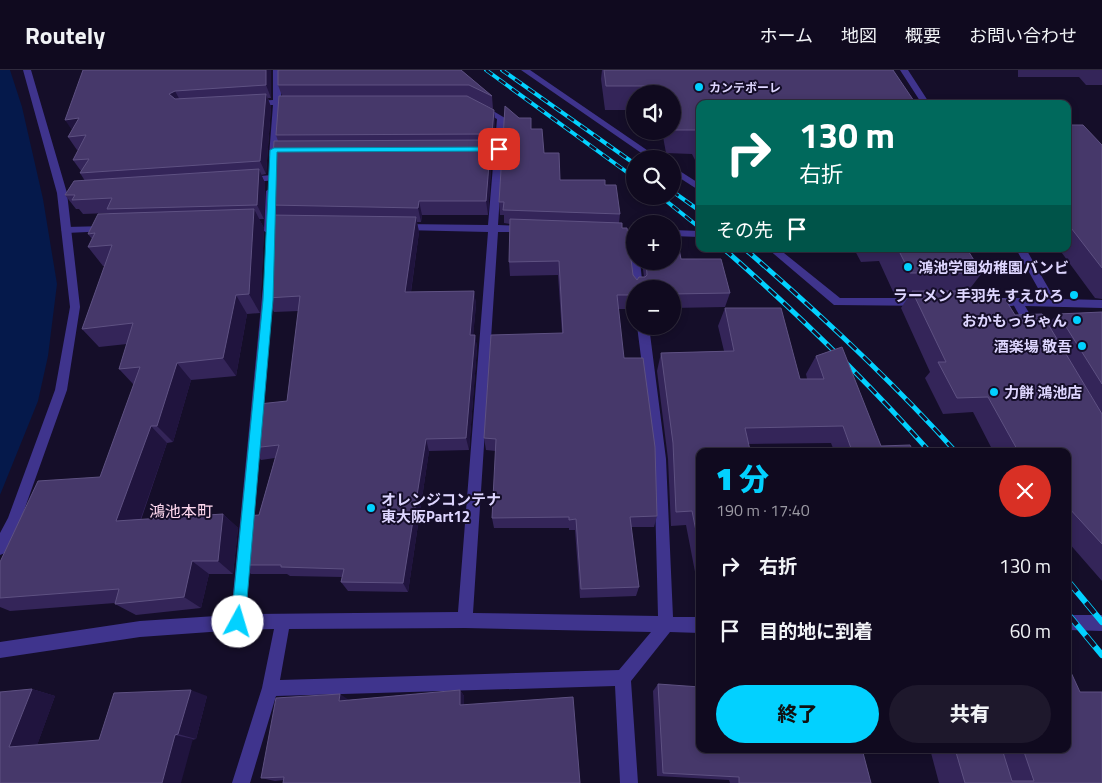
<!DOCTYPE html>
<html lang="ja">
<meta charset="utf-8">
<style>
body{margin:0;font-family:"Titillium Web","Noto Sans JP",sans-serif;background:#1e182c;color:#f1f3f6;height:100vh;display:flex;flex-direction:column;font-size:19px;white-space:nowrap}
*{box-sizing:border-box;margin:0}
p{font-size:16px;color:#9c9aa4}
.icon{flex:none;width:28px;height:28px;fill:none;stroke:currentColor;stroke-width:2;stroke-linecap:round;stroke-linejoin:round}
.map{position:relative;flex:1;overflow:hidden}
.drawer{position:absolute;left:696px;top:378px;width:375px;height:305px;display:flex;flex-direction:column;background:#100a1f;border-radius:10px;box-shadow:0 2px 8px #0003,0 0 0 1px #302b3d}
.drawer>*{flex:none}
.top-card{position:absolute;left:696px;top:30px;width:375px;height:152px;border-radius:10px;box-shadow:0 2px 8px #0003,0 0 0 1px #302b3d;background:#00695c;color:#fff;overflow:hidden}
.tools{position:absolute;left:626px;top:15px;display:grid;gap:10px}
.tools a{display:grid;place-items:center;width:55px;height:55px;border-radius:50%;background:#100a1f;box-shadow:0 2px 8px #0003,0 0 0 1px #302b3d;font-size:25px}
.pin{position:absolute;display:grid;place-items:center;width:42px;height:42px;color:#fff;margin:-21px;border-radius:10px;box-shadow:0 2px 8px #0006}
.me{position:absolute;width:55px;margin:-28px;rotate:6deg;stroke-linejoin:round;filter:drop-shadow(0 0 4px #0008)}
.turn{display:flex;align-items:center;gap:18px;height:105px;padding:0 20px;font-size:22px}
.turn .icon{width:65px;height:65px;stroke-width:2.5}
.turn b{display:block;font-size:35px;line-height:42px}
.then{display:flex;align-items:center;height:48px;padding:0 20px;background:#0003;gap:10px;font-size:19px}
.round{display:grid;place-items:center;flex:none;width:52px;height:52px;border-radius:26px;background:#1e182c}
.head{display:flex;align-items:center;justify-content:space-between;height:85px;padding:0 20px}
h1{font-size:30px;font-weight:800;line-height:38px;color:#02d1ff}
.cta{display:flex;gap:10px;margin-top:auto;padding:10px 20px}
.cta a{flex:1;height:58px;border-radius:30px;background:#02d1ff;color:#111;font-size:20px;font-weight:800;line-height:58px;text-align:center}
.cta a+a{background:#1e182c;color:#f1f3f6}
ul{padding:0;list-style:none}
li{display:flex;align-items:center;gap:15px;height:65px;padding:0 20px}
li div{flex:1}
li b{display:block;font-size:19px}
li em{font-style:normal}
header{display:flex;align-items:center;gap:30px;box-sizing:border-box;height:70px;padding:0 25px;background:#100a1f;border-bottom:1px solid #302b3d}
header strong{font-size:24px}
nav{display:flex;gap:28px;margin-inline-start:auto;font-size:18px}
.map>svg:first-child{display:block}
</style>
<header>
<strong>Routely</strong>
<nav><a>ホーム</a><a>地図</a><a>概要</a><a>お問い合わせ</a></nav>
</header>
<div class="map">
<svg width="1102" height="713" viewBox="0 0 1102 713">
<rect width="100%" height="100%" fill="#150e29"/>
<!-- water -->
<path fill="#05194b" d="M0,0h10l12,37 21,92 14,85 -9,72 -10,45 -38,94z"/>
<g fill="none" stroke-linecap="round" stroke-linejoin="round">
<!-- service -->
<path fill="#3f348d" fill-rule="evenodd" d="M106,156l5,3 -2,2 -43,2 -5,-3 5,-3z"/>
<!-- minor -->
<path fill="#3f348d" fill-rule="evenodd" d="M23,0h8l36,123 13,114 -13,83 -46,129 -16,34 -5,2v-22l8,-15 47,-128 15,-83 -13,-114z
M273,0h8v30h15l4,2 -4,2 -15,1 -4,51 -4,3 -4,-3 4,-51h-20l-4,-2 4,-2 20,-1z
M477,35h6l22,13 -7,107 27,1 5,3 -5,3h-27l-25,381 185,3 -4,-157 -17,-133h12l17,133 7,158h27v16l-30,-1 -39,49 7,102h-18l-5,-97 -339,10 -26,87h-18l30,-95 12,-59 -36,1 -98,7 -140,21v-16l140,-21 91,-6 32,-329 5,-4 5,4 -27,328 212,-2 30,-380 -85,-2 -5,-3 5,-3 85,1 9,-106 -20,-10zM465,558l186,4 -32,38 -339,10 9,-51z
M272,105l3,1v4l-29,3 -5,-3 5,-3z
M271,118l5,3 -2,40 -5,3 -5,-3 2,-40z
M610,159l25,1v31h5l3,28h-8v3l-2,-3 -7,-53 -19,-2v-4z
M672,160l28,1v6l-28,-1z
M1017,228l85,2v8l-77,-2 13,22 -6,4 -4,-1 -16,-29z
M1068,545h34v16l-34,-1z"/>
<!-- tertiary -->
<path fill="#3f348d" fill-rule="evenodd" d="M521,0h9l130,89h-10z
M900,0h8l22,34h-8z
M672,96l28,18v7l-28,-18z
M768,179h11l61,49h95l5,4 -5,4 -101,-1z
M1016,179h10l31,54 -1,3h-8z
M992,228h25l5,4c-5,6 -30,6 -35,0z"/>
<!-- rail-far2 casing -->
<g stroke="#02d1ff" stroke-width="4">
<path id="rail-far2" d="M486,0l149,108
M502,0l133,94
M672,121l28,20
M660,126l40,32"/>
</g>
<!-- rail-far1 casing -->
<g stroke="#02d1ff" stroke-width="5">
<path id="rail-far1" d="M724,179c72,63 141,130 205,202
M745,179c74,64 145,130 210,202"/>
</g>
<!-- rail casing -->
<g stroke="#02d1ff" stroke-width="6">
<path id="rail" d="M1068,511l34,41
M1068,544l34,41"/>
</g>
<!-- rail-far2 -->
<use href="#rail-far2" stroke="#150e29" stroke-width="2.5" stroke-dasharray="8" stroke-linecap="butt"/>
<!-- rail-far1 -->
<use href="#rail-far1" stroke="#150e29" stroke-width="3" stroke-dasharray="10" stroke-linecap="butt"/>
<!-- rail -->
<use href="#rail" stroke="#150e29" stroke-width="4.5" stroke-dasharray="14" stroke-linecap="butt"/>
</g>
<!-- wall -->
<path fill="#342559" d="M83,0h188v28h-3l3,9 -5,67 -5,1 4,8 -1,36h-5l5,9 -4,85 -13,1 -11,62 -45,4 -18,62 -6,1 -26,77 82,-6 15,14 -5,46h-24l-8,34 -65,7 -21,-11v-1l-105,8 -10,-4v-9l100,-121 34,-92 -15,-16 8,-25 -28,3 -17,-18 23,-63h-2l-15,-19 4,-8 -4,-5 22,-20 -1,-1 -26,1 -4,-5h-3l-11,-14 20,-14 -5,-8 1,-2 -8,-11 6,-10h-2l-9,-13 4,-7z
M461,0l31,26 1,13 -11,-5 13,16 -2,24h-2l1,10 -4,61h-66l-1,7h-4l2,10 -8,60 63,-1 2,14 -3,30h2l2,13 -8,102 -40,1 -21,141 -60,-1 -7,-9 1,-5 -52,-1 -3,-2h-36l-10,-9 18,-50 16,-57 -14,2 -9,-12 35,-47 12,-90 -25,1 -7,-14 7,-83 -4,-10 8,-64 -2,-6 6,-39 -4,-11z
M602,0h291l-193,34v66l-8,-16 -26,-1 -4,-22h10v-37h-37v16h-30l-4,-31z
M1018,0h84v15h-16l-7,-8h-61z
M519,48h12v11l13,24 16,27 45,5 15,29 -1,9 14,52 4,5 7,-3 -2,-16h30l9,-2 49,34 -5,14 -53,1v-19h-37v20h-17l6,49 33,158 -3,11h-23l8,60 -3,9 -56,2 -5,-68h-6v-2h-75l-2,-10 4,-67 -10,-1 -2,-12 78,-105 -4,-58 -48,1 -1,-14 1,-38 -6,-1v-8h-4l-1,-13z
M1068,55l34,20v154l-7,-1 -36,-49h9z
M854,179h113l15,24 -14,18 21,8 26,16 33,9 10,-10 44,-2v269l-34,-39v-91h-75l-20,-39 -30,2 -18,-36 5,-6 -29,-64 8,-12h-14l-16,-35 -18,1z
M725,238l75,71h7l-1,-5 10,-18 65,90 32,5h-79l-3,-8 -83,1 2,6 -1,1h-49v126h-4l-10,-52 -15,1 -3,-67 -11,-88 4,-18 63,-2 -6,-25z
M658,614l42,65 171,34h-141l-1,-3 -72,-4 -4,-85z
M32,619l23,7 -18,49 62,-5 108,-44 -11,43 -196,44z
M460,620l4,6 -180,84 -9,1 -14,-3 88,-78z
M1080,622l22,91h-163l-9,-34h138z"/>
<!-- shaded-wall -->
<path fill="#20143e" d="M266,0h5v28l-5,-13z
M175,21l7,13 -13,-10z
M266,24l5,13 -5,67 -6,-13z
M494,40l1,10 -2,24 -1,-10z
M79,48l-5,15 -9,-13z
M491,70l1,14 -4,61 -2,-14z
M259,99l6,14 -1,36 -7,-14z
M419,131l3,14 -1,7 -3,-14z
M254,139l10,19 -4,85 -11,-19z
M416,147l3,15 -10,73 -4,-13z
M474,221l2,14 -4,43 -2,-13z
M236,225l11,19 -11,62 -13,-18z
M475,265l2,13 -8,102 -3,-12z
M177,293l14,17 -18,62 -16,-16z
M151,356l16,17 -32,92 -19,-14z
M426,369l3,12 -21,141 -5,-9z
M223,444l15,14 -5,46 -15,-13z
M192,491l17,13 -8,34 -17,-11z
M32,619l23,7 -20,55 -26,-4z
M191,620l16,6 -11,43 -18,-5z
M460,620l4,6v15l-4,-6z
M340,624l9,6 -10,1z
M175,665l18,4 -12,44h-19z"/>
<!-- building -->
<path fill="#46386a" stroke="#5e5182" d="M83,0h183v15l-91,6 -6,3 6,5 91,-5 -6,67 -180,12 9,-14 -16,1 13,-25 -18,2 11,-19 -14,2z
M278,0h183l31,26 -23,-11h-191z
M604,0h289l23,34h-216v33l-4,-7h-24v-36h-10l-2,-8h-54z
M279,26h188l27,14 -2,24 -216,1z
M505,36l14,12h12v11h11l2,24h15l1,27h45v5h11l4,29 -117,-4 1,-8h-5z
M1068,55h15l19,20v123l-34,-44z
M491,70l-5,61h-67l-1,7 -148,-3 4,-64z
M259,99l-2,36 -150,4 5,-11 -40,2 3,-5h-10l9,-14z
M254,139l-5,85 -13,1 -13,63 -46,5 -20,63h-6l-35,95 107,-7 -5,47h-26l-8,36 -69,7 4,-15 -119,9v-36l38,-81 62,-4 40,-110 -21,2 14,-46 -51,6 30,-84 -24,2 7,-14 -7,1 10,-20z
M269,145l147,2 -11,75 69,-1 -4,44h5l-9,103 -40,1 -23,144 -62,-1 3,-13 -63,-2v-2h-40l4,-49 14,-1 20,-70 -27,3 7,-44 28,-3 13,-105 -33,2z
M510,149l112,4v5h5l6,47 4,5 2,-3h6l2,-2 -1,-14h26v-33h3l6,31h40l9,34 -58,1v-5h-37v6h-18l7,63h19l12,89 2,69 -27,1 9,70 -58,2 -5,-70 -7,1v-3l-77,1 4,-79 -12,-1 7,-103 72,-2 -4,-72 -50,1z
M898,179h69l15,24h-72z
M912,221h73l4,8h16l10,16 27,-1 60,100v130l-34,-37v-56h-50l-30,-54 -31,1 -19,-36h8z
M725,238h56l19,71h24l-8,-23 26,-9 39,99 29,-1 3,6h-61l-9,-25 -98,2 5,22h-11v1h-39v100l-8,-40 -16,1 -3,-69 -12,-90 73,-2z
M1102,242v72l-44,-70z
M1068,596l12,26h22v91h-137l-10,-34h47l10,32h22l-11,-32h45z
M658,614l42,3v62h162l9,34h-132v-6l-76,-4z
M32,619l-23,58 90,-7 15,-47 77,-3 -13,44 -3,1 -13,48h-162v-91z
M460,620v15l113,-8 7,86h-297l1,-6 -23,1 15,-80 64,-4 -1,7z"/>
<!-- route -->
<path fill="#02d1ff" stroke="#0188a6" d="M499,77l4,2 -1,2 -225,1 -4,148 -28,322 -2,5 -5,2 -5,-2 -2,-5 32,-322 7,-150 4,-2z"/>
<!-- markers -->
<g fill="#02d1ff" stroke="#150e29" stroke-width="2">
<circle cx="699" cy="17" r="5"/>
<circle cx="908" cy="197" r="5"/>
<circle cx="1074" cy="225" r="5"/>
<circle cx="1077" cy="250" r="5"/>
<circle cx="1082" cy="276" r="5"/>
<circle cx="994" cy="322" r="5"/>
<circle cx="371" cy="438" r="5"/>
</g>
<g text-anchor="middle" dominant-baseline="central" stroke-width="4" stroke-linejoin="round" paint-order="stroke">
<!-- far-poi labels -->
<g font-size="12" font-weight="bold" fill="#ded6ff" stroke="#150e29" text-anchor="start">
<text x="709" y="17">カンテボーレ</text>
</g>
<!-- poi labels -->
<g font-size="15" font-weight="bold" fill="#ded6ff" stroke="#150e29" text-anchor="start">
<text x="918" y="197">鴻池学園幼稚園バンビ</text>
<text x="1064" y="225" text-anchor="end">ラーメン 手羽先 すえひろ</text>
<text x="1067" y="250" text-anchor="end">おかもっちゃん</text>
<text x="1072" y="276" text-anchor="end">酒楽場 敬吾</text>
<text x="1004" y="322">力餅 鴻池店</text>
<text x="381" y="429">オレンジコンテナ<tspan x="381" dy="17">東大阪Part12</tspan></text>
</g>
<!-- neighbourhood labels -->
<g font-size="16" fill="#ffd8ee" stroke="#150e29">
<text x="181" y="441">鴻池本町</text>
</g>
</g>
</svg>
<div class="tools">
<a><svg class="icon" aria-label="sound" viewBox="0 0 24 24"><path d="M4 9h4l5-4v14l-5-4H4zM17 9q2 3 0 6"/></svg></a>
<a><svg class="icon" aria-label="search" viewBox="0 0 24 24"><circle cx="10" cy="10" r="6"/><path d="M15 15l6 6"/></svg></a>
<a>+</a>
<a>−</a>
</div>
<div class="pin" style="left:499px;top:79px;background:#d93025"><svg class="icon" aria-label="arrive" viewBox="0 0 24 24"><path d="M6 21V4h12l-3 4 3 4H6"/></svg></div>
<svg class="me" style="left:238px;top:552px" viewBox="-20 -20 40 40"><circle r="19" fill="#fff"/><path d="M0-13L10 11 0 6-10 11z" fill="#02d1ff"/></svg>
<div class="top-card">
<div class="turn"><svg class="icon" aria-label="right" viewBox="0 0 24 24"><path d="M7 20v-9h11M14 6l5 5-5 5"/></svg><div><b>130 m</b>右折</div></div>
<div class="then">その先<svg class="icon" aria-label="arrive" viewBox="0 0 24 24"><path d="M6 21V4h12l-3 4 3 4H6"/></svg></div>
</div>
<section class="drawer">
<div class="head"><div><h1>1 分</h1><p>190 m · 17:40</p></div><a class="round" style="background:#d93025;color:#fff"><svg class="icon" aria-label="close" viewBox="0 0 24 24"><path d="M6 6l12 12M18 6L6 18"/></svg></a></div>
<ul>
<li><svg class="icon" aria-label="right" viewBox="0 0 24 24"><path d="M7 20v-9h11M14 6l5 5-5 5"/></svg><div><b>右折</b></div><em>130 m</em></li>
<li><svg class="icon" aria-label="arrive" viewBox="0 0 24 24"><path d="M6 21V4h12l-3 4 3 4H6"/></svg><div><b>目的地に到着</b></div><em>60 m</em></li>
</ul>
<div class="cta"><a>終了</a><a>共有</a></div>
</section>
</div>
